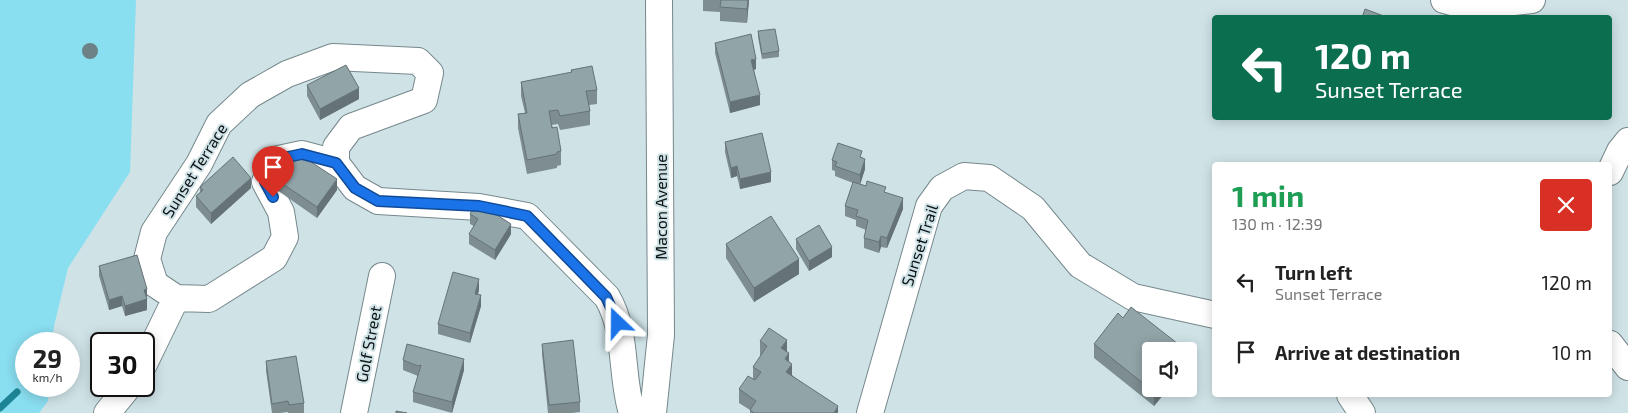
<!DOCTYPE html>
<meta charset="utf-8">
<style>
body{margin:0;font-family:"Exo 2",sans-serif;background:#f6f6f6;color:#222;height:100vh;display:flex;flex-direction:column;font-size:19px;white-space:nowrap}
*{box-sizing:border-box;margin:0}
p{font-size:16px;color:#767676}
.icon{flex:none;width:28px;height:28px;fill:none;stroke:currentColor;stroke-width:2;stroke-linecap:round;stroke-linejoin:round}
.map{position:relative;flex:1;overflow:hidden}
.details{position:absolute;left:1212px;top:162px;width:400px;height:235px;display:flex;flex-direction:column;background:#fff;border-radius:5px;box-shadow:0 2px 12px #0003}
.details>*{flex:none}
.hud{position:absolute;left:1212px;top:15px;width:400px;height:105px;border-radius:5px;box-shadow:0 2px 12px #0003;background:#0b6e4f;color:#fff;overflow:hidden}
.buttons{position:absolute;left:1142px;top:342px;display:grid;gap:10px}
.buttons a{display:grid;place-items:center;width:55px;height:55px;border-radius:5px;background:#fff;box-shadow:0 2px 12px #0003;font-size:25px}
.speed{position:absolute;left:15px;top:332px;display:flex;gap:10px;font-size:25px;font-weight:700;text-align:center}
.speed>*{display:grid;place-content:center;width:65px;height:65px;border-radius:50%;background:#fff;box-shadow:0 2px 12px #0003;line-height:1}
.speed small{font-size:12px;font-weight:400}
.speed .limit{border:2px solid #111;border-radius:8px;background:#fff;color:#111}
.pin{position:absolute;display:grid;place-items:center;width:42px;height:42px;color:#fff;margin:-51px -21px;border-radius:50% 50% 50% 0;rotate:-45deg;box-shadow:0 0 5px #0007}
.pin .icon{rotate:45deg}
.me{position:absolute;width:55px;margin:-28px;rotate:337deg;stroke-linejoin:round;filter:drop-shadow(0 0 4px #0008)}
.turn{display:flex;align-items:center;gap:18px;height:105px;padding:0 20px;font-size:22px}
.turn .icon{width:65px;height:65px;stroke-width:2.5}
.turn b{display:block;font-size:35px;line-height:42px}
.round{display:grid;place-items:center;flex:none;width:52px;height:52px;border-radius:5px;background:#f6f6f6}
.summary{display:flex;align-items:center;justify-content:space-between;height:85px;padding:0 20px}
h1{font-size:30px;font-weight:700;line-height:38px;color:#1e9e55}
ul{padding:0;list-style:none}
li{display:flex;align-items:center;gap:15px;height:70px;padding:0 20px}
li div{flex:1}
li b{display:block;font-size:19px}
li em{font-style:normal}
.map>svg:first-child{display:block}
</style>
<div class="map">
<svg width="1628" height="413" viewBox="0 0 1628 413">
<rect width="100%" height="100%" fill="#cfe3e7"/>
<!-- green -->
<path fill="#89def0" d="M0,0h136l-6,172 -62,96 -14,58 -2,18h-26v42h23l-1,15 -9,12h-39z"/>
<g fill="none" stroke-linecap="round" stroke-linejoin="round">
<!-- stream -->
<path stroke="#1c8494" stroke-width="7" d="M0,408l17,-16"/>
<!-- street casing -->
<g stroke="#76888c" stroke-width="28">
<path id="street" d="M1444,0l26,7 62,-7
M336,163l-34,-9 -28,6 -9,22 16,30 4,25 -11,21 -65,41 -33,-1 -21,-14 -8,-25 7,-27 45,-68 20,-40 31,-29 37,-21 46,-17 85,4 12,12 -6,27 -73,27 -15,20v16l19,25 23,13 101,6 48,9 80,81c21,36 13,77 25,116
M1610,172l10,-21 8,-10
M1610,344l18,23
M144,364l32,-66
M1350,395l12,18
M107,413l22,-27
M354,413l28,-137
M653,413l8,-78 -2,-335
M870,413l59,-207 13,-18 22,-12 25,2 44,30 47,57 53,32 82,18"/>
</g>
<!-- street -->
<use href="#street" stroke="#fff" stroke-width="26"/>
</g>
<!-- trees -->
<circle fill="#6d8286" cx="90" cy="51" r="8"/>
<!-- wall -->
<path fill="#7d8d90" d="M703,0h46l-2,23 -27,-2v-9l-17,-1z
M758,31l21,20v6l-17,2 -4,-22z
M715,43l41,26 -2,1 6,35 -30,8 -15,-60z
M571,70l26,20v14l-8,1 1,6v14l-30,5 -2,-6 -6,1 9,26v14l-4,1v2l-30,6 -9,-46v-14l7,-1 -4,-17v-14l50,-9z
M307,85l52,14 -39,21 -13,-24z
M725,142l46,40 -31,7 -3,-13 -6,2 -6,-26z
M862,157l3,12 -5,15 26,9 17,16 -16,39 -6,-1 -2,6 -15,-5v-10l2,-8 -10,-4v-6l-11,-4v-10l8,-23 -18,-7v-5l-3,-1v-10z
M277,180l60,10 -20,28 -40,-28z
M200,187l51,1 -40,36 -15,-17v-11l4,-3z
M470,214l41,20 -16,26 -26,-16v-10l5,-8 -4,-2z
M796,239l36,18 -23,14 -13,-22z
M726,244l73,30 -45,28 -28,-44z
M99,266l48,23v21l-22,6 -3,-10 -13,4 -10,-34z
M479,290l-1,4 3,12 -11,37 -32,-9v-10z
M1123,318l45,71 -14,17 -60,-48v-14z
M760,341l27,10 5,24 46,38h-88v-3l-11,-7v-14l14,-10v-12l8,-12h-1z
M542,344l38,58v10l-8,1h-24l-6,-59z
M403,360l61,10 -12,43 -39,-11v-10l5,-16 -15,-6z
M266,361l38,42v10h-16v-1l-8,1h-8l-6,-42z"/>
<!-- shaded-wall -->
<path fill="#667376" d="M748,0h1l-2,23v-14z
M756,59v10l-5,2v-11z
M359,88v11l-39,21v-11z
M760,95v10l-30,8v-11z
M865,159v10l-5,16v-10z
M737,166v10l-6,2v-10z
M771,172v10l-31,7v-10z
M251,178v10l-40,36v-11z
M337,179v11l-20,28v-11z
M903,198v11l-16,39v-10z
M511,224v10l-16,26v-10z
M881,236v11l-2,6v-11z
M832,247v10l-23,14v-10z
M799,259v15l-45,28v-14z
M479,279v11l-4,14v-10z
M147,289v10l-3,-9z
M481,295v11l-11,37v-10z
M122,296v10l-13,4v-10z
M147,299v11l-22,6v-10z
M787,340v14l-6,-6z
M789,353v14l-4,-8z
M464,359v11l-12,43v-11z
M792,364v14l-6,-6z
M1157,389h11l-14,17v-14z
M838,406v7h-4z"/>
<!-- building -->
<path fill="#91a4a8" stroke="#667376" d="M721,0h27l-1,9 -27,-2z
M1365,9l24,9h-27z
M775,29l4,22 -17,3 -4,-23z
M751,34l5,25 -5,1 9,35 -30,7 -15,-59z
M346,65l13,23 -39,21 -13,-24z
M592,66l5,24 -11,1 4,20 -30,5 -2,-6 -9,1 3,17 5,-1 4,24 -4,1v2l-30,6 -9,-46 9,-1 -6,-31 51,-10 -1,-2z
M762,133l9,39 -31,7 -3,-13 -6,2 -6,-26z
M838,143l24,8 -2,6 5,2 -5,16 -25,-9 2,-4 -5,-2z
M296,152l41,27 -20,28 -40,-27z
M233,157l18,21 -40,35 -15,-17 7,-6 -3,-3z
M867,181l19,6 -2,5 19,6 -16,40 -6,-2 -2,6 -15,-4 4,-18 -12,-4 2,-6 -13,-4 8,-24 13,4z
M477,202l34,22 -16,26 -26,-16 9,-15 -8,-5z
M771,216l28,43 -45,29 -28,-44z
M819,225l13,22 -23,14 -13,-22z
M137,255l10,34 -3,1 3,9 -22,7 -3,-10 -13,4 -10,-34z
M453,272l26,7 -4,15 6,1 -11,38 -32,-9z
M1131,307l56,44h-36v38h6l-3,3 -60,-48 24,-31 5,5z
M769,328l18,12 -6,8 8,5 -4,6 7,5 -6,8 52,34 -4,7h-80l-4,-3 6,-9 -17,-12 9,-13 7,4 6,-8 -8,-5 14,-21 -7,-5z
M573,340l7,62 -31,3 -7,-61z
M407,344l57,15 -12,43 -39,-10 8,-27 -3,1 -15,-6z
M296,356l8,47 -15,2 -1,-4 -16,3 -6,-43z
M396,411l11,2h-11z"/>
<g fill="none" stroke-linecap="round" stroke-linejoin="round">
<!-- route casing -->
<g stroke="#114b97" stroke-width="12">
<path id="route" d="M273,197l-8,-15 9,-22 28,-6 34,9 19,25 23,13 101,5 48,10 79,81 12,26"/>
</g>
<!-- route -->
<use href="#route" stroke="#1a73e8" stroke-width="9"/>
</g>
<g text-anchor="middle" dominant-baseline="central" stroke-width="4" stroke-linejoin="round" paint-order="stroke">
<!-- street labels -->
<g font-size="16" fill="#0d1315" stroke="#cfe3e7">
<text transform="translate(194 170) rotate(-58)">Sunset Terrace</text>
<text transform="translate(660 207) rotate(-90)">Macon Avenue</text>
<text transform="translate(919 245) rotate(-72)">Sunset Trail</text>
<text transform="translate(368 344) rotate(-79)">Golf Street</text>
</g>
</g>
</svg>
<div class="buttons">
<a><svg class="icon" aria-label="sound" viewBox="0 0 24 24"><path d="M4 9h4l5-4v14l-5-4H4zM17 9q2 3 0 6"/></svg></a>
</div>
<div class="speed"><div>29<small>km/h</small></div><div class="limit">30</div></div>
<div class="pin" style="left:273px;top:197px;background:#d93025"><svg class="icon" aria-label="arrive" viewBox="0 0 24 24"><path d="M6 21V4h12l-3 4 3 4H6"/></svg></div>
<svg class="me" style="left:618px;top:323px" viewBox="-20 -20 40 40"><path d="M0-17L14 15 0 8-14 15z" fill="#1a73e8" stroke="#fff" stroke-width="4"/></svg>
<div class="hud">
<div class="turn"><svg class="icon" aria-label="left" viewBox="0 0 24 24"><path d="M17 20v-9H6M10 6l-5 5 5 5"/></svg><div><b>120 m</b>Sunset Terrace</div></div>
</div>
<section class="details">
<div class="summary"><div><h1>1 min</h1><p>130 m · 12:39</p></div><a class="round" style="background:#d93025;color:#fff"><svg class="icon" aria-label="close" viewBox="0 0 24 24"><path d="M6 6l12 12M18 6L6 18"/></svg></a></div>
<ul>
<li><svg class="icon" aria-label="left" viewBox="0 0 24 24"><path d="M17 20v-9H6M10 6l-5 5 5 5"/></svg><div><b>Turn left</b><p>Sunset Terrace</p></div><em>120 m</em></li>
<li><svg class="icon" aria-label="arrive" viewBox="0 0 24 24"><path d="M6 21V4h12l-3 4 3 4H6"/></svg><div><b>Arrive at destination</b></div><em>10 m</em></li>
</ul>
</section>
</div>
